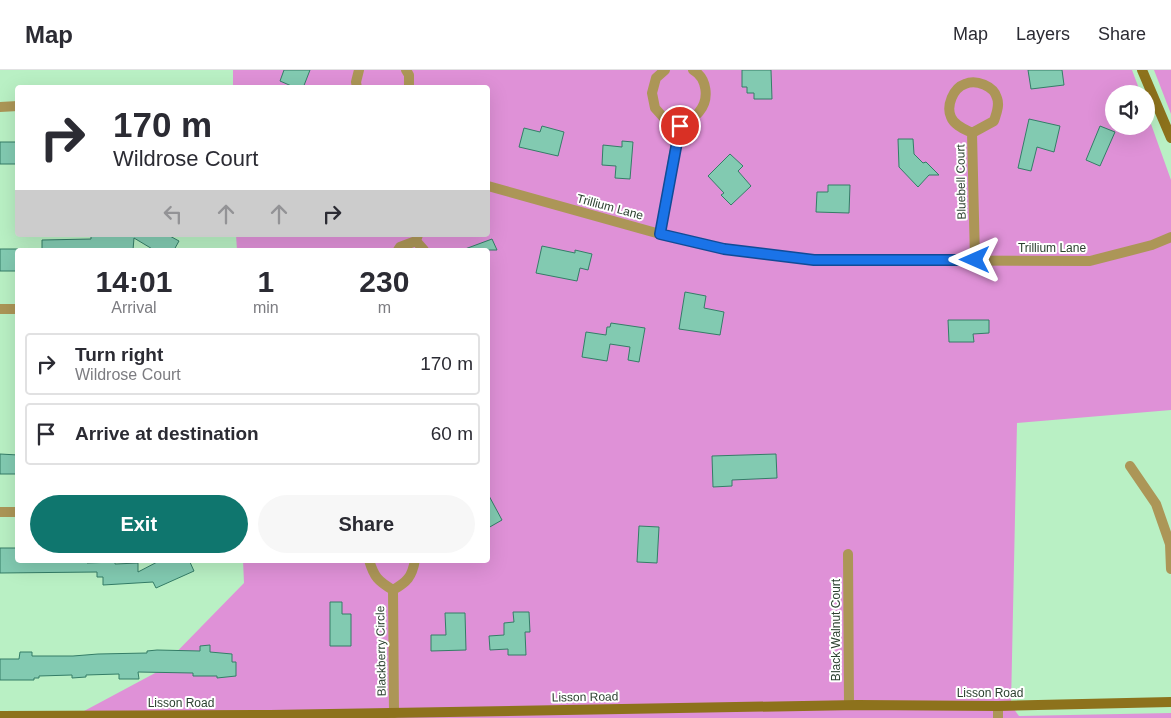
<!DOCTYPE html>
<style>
body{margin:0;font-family:Arial,sans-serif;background:#f7f7f7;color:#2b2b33;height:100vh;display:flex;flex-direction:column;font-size:19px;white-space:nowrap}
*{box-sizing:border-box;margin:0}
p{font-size:16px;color:#7c7c81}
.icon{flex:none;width:28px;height:28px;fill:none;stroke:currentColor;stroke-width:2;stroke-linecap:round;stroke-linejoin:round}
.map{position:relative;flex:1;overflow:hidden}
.panel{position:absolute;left:15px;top:178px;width:475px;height:315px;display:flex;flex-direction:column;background:#fff;border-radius:5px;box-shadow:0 5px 20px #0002}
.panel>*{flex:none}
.guide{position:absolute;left:15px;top:15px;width:475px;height:152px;border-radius:5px;box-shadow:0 5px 20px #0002;background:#fff;color:#2b2b33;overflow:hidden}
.fabs{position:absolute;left:1105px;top:15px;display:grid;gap:10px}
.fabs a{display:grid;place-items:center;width:50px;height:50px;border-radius:50%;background:#fff;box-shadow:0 5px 20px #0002;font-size:25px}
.pin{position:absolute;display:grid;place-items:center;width:42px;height:42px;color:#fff;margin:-21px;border:2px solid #fff;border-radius:50%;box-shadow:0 1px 5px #0007}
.me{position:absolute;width:55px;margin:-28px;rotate:270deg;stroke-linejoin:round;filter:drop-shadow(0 0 4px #0008)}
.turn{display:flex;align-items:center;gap:18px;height:105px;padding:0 15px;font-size:22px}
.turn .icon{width:65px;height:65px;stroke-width:2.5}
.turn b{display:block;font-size:35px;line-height:42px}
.lanes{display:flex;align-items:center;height:48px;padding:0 15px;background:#0003;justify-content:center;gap:25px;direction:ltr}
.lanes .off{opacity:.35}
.eta{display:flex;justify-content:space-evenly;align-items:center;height:85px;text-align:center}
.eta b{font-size:30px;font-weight:700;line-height:35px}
.primary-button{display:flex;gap:10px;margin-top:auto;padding:10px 15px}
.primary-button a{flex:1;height:58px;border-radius:30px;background:#0f766e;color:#fff;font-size:20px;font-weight:700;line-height:58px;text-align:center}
.primary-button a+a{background:#f7f7f7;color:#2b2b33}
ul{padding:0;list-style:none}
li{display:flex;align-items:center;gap:15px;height:62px;margin:0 10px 8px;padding:0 5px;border:2px solid #e1e1e2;border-radius:5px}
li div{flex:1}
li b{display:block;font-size:19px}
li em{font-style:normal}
header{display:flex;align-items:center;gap:30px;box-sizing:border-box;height:70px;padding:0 25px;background:#fff;border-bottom:1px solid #e1e1e2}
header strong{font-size:24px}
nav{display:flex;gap:28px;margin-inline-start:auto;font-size:18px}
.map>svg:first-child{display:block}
</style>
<header>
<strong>Map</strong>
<nav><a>Map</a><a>Layers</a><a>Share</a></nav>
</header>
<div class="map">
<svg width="1171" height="648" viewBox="0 0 1171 648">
<rect width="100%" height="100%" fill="#b9f0c4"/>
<!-- green -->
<path fill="#df91d7" d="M233,0h899l9,24h-27v32h32v-16l25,70v230l-154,13 -6,282 8,11 152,-3v5h-1100l86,-46 87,-89 -1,-23h245v-310h-251l-1,-15h252v-147l-255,-1z
M1154,0h17v44z"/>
<!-- building -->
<path fill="#82cab1" stroke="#347d67" d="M284,0h26l-7,18h-7l-16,-7z
M742,0h29l1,29h-18v-6h-7v-6h-5z
M1028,0h34l2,15 -33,4z
M1029,49l31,7 -6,26 -17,-5 -6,24 -13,-3z
M542,56l22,6 -6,24 -39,-9 5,-19 16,4z
M1100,56l15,6 -15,34 -14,-6z
M898,69h15l1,15 9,9 3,-1 13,13h-10l-11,12 -19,-20z
M622,71l11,1 -3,37 -15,-1 1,-12 -14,-1 1,-20 19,2z
M0,72h18v22h-18z
M730,84l13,12 -5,5 13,15 -20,19 -10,-10 3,-2 -16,-17z
M828,115h22l-1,28 -33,-1 1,-20h11z
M91,165h77l11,6 -5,9h-20l-20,-12 -1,12h-91v-10l49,-1z
M492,169l5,11h-32v-1z
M542,176l33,7v-3l17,4 -4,16 -8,-2 -3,13 -41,-8z
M0,179h18v22h-18z
M685,222l21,4 -2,12 20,4 -4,23 -41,-6z
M948,250h41v13l-16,1 1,8h-25z
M611,253l34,5 -6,34 -11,-2 2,-13 -20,-3 -3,17 -25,-4 4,-25 20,3 1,-8h3z
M0,384l18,1v19h-18z
M776,384l1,24 -45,2v6l-19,1 -1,-31z
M488,424l14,26 -14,8z
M639,456l20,1 -2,36 -20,-1z
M0,478h18v12h69v3l28,-1v2l23,-1v9l23,-12h28l5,11 -38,17 -3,-6 -50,3v-8h-6v-5l-97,1z
M330,532h12v12h9v32h-21z
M513,542h16l1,20h-5l1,23h-18v-6l-18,1 -1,-14 15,-1v-12l10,-1z
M445,543h20l1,37 -35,1v-16h15z
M210,575v7l22,2v8h4v14l-19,2v-2h-24v-3l-55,-1 1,7h-20v-5l-33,1v2l-14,1v-3l-33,1v2h-5v2h-34v-21h19l1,-7h12v4h41l25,-2 49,-1v-2l10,-1 43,1v-5z"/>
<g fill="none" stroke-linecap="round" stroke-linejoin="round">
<!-- street -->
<path stroke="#ac9657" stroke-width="10" d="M406,0l3,5v13
M665,0l-9,8 -4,15 3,15 9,10 15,8
M357,18l-1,-6 3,-12
M0,37l18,-1
M972,63c-8,-4 -18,-8 -21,-16 -5,-11 2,-29 14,-33 11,-5 29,2 32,14 3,8 -1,16 -3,23l-22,12 3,127
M488,116l172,48 64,15 90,11 276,1 62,-16 19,-8
M660,164l19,-108c6,-4 16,-8 20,-14 11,-13 8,-34 -6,-42
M416,171l8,9
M398,180l2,-3 16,-6 2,-6
M0,239h18
M1130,396l26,38 14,40 1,25
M0,442h18
M848,484l1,151
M369,490c5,17 9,21 24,30
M393,520l1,123
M393,520c14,-8 19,-13 22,-30
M998,636v12"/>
<!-- secondary -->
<path stroke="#8d721c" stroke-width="10" d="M1142,0l29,68
M0,646l270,-1 588,-10 140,1 173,-4"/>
</g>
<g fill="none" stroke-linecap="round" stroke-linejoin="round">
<!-- route casing -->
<g stroke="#114b97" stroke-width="12">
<path id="route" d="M680,56l-20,108 64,15 90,11h161"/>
</g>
<!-- route -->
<use href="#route" stroke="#1a73e8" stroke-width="9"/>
</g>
<g text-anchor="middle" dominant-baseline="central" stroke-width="4" stroke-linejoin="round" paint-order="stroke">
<!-- street labels -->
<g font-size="12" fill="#2c4130" stroke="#fff">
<text transform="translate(961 112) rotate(-91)">Bluebell Court</text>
<text transform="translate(610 137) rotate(15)">Trillium Lane</text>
<text x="1052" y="178">Trillium Lane</text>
<text transform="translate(836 560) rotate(-90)">Black Walnut Court</text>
<text transform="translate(381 581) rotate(-91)">Blackberry Circle</text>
<text x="990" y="623">Lisson Road</text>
<text transform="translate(585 627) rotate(-1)">Lisson Road</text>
<text x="181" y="633">Lisson Road</text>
</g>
</g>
</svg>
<div class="fabs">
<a><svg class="icon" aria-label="sound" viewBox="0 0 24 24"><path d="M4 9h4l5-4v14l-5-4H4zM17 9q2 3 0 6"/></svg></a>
</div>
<div class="pin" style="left:680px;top:56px;background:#d93025"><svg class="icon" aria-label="arrive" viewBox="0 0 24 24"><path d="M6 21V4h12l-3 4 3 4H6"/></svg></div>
<svg class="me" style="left:975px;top:190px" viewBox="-20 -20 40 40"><path d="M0-17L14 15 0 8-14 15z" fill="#1a73e8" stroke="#fff" stroke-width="4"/></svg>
<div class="guide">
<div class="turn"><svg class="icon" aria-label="right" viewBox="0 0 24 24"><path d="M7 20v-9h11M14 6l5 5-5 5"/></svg><div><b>170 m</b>Wildrose Court</div></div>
<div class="lanes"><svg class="icon off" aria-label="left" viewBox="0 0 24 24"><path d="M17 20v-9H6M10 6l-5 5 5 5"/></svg><svg class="icon off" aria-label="ahead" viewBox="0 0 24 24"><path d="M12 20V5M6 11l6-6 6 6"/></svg><svg class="icon off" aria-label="ahead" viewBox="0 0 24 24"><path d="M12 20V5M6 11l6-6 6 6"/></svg><svg class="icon" aria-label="right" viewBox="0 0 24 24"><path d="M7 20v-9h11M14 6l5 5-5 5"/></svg></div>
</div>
<section class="panel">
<div class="eta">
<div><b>14:01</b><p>Arrival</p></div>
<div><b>1</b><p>min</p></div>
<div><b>230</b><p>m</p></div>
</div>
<ul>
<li><svg class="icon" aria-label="right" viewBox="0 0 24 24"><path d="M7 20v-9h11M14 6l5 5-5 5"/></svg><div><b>Turn right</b><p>Wildrose Court</p></div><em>170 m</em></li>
<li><svg class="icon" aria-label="arrive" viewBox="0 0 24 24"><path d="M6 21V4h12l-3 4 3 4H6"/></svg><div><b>Arrive at destination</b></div><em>60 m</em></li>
</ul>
<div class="primary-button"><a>Exit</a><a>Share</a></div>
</section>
</div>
